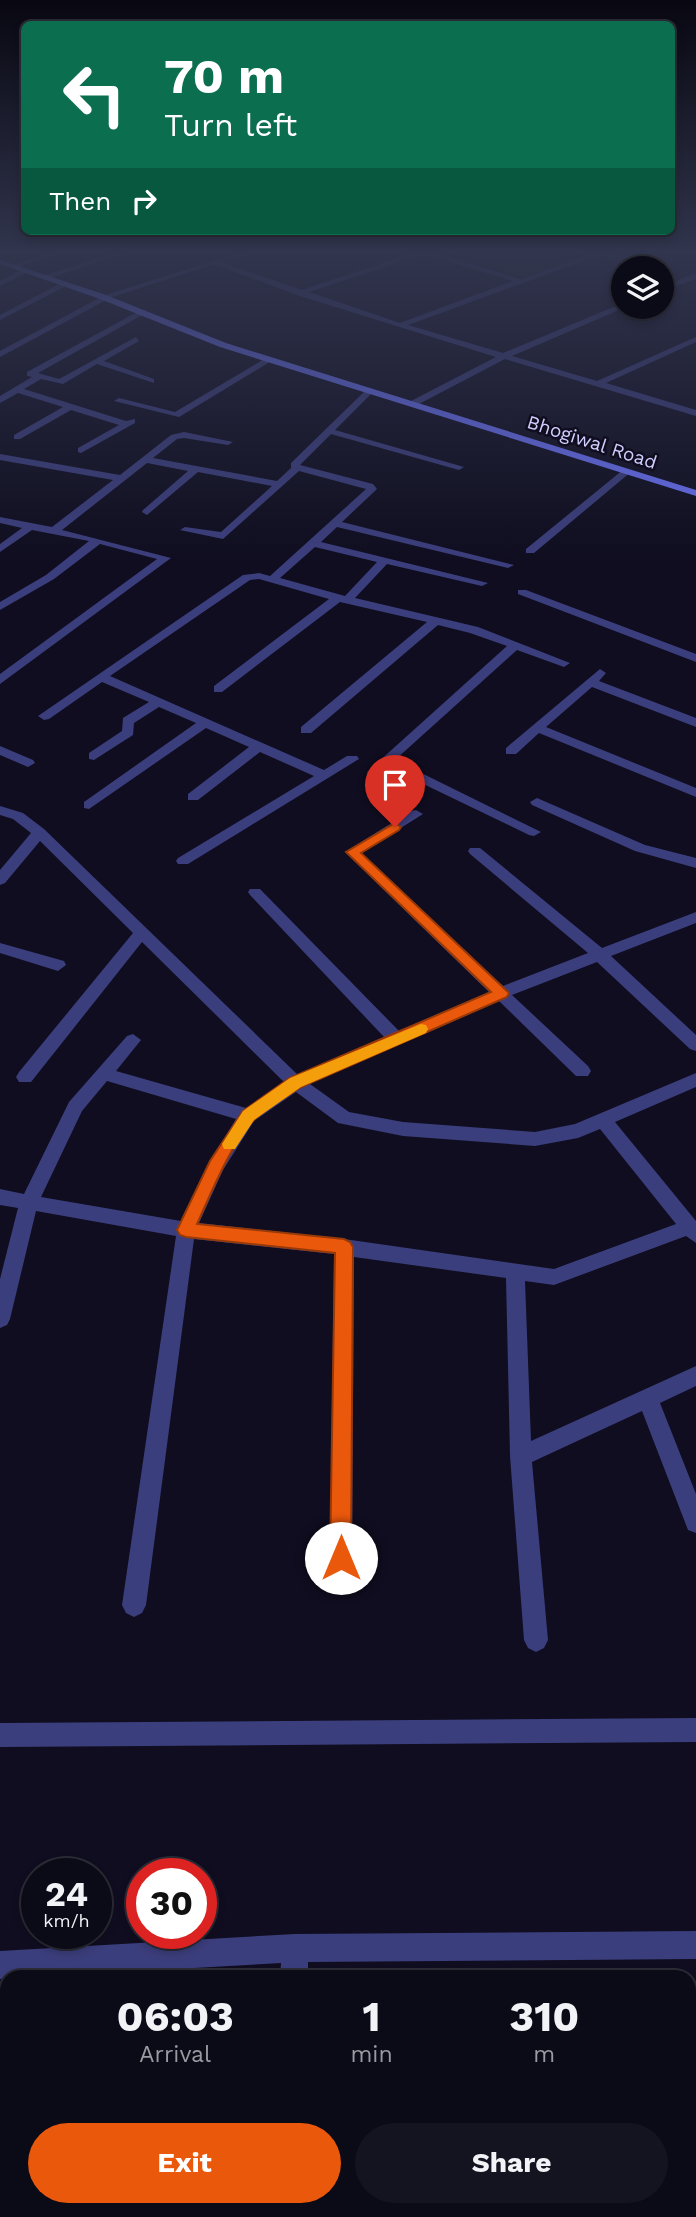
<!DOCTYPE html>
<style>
body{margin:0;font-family:"Work Sans",sans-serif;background:#141320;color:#f1f3f6;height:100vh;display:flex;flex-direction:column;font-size:26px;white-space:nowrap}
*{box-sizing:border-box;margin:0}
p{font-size:23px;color:#9a9aa1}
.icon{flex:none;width:38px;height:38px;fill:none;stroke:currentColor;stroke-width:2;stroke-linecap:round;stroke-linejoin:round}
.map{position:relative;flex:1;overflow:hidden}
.sheet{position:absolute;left:0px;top:1970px;width:696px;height:247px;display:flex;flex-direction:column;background:#0b0a17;border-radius:21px 21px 0 0;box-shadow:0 4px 10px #0003,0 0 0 2px #2b2b36}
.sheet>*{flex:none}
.banner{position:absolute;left:21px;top:21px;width:654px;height:214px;border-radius:10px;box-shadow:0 4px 10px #0003,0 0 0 2px #2b2b36;background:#0b6e4f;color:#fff;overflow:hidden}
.fabs{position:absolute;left:611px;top:256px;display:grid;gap:14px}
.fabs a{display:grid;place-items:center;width:63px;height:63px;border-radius:50%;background:#0b0a17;box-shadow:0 4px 10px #0003,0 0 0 2px #2b2b36;font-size:35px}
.speed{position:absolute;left:21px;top:1858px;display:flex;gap:14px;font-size:35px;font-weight:700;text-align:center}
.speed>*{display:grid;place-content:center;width:91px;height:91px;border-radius:50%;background:#0b0a17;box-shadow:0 4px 10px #0003,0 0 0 2px #2b2b36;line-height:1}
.speed small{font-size:18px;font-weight:400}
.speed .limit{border:10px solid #d22;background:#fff;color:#111}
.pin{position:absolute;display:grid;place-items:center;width:60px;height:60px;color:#fff;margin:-72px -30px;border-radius:50% 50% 50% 0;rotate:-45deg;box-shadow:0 0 7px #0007}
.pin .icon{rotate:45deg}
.me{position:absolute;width:77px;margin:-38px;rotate:0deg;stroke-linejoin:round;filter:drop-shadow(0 0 5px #0008)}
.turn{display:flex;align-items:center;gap:24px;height:147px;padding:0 28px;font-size:32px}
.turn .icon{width:91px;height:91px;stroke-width:2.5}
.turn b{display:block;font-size:49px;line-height:60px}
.then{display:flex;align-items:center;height:66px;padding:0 28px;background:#0003;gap:14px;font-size:26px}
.eta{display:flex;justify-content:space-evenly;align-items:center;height:119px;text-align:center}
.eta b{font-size:42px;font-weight:700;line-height:49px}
.cta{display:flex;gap:14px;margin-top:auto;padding:14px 28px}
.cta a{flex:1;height:80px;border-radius:42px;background:#ea580c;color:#fff;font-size:28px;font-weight:700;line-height:80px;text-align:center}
.cta a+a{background:#141320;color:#f1f3f6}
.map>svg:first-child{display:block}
</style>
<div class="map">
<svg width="696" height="2217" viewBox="0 0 696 2217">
<rect width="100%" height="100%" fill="#0f0d1f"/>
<!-- green -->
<path fill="#112826" d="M436,251h146l7,2 -67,25z"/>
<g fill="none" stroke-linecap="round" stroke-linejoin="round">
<!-- path -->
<path stroke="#33ab9a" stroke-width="2" stroke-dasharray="2 2.5" stroke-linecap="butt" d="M485,251h27
M510,252l11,3"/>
<!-- minor -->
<path fill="#3b3e7c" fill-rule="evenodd" d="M56,251h10l-51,17 -7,-2z
M121,251h10l-84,28 -7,-2z
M418,251h11l92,28 71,-26 -1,-2h16l49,15 -12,2 -44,-13 -192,70 95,28 120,-50 3,4 -114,49 85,25 99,-44v5l-90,41 90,27v6l-191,-57 -88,46h-6v-4l85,-44 -199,-62 -89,-33 7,-2 87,30zM424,254l89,27 -113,42 -91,-31z
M23,269l7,2 -30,15v-5z
M693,274h3v5l-34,12v-4z
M63,282l7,2 -70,36v-5z
M103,296l7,2 -110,59v-6z
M139,311l7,2 -108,60 21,6 77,-42 3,4 -35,20 50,18v4l-57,-19 -34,20 -22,-5 -17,10 102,32 9,-2v4l-54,30 -3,-1v-4l41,-23 -48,-15 -51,29h-6v-4l49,-28 -45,-14 -18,10v-7l32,-19 -5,-1v-4z
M266,358l7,2 -94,57 -65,-16 5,-3 56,14z
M368,388l7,2 -40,40 129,37 -5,3 -128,-36 -31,31 73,19 4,5 -35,33 172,43 -6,3 -171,-41 -16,15 167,41 -6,3 -95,-22 -32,34 123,29 92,36 -6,4 -47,-17 -122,110 146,72 -7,4 -5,-1 -141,-68 -9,8h-10l-2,-3 140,-126 -37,-13 -32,-8 -127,108h-10v-6l126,-105 -87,-20 -118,90h-8v-6l115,-87 -70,-20 -9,1 -140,96 214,94 23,-14h10l2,3 -171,105h-10l-2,-3 2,-3 136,-82 -54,-24 -62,48h-10v-6l61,-47 -43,-19 -117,81 -5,-1v-6l112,-79 -37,-16 -25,16 -1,12 -39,25 -5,-1v-6l33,-22 1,-13 26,-16 -47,-20 -53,37 -5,1 -6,-4 205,-141 16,-2 11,3 96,-87 -67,-18 -76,68 -43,-9 5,-3 36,5 51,-46 -74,-14 -51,43 -5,-3 1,-2 45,-39 -41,-8 -85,67 109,28 -171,126v-10l157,-115 -57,-15 -46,35 -54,31v-8l46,-27 43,-34 -57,-11 -32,22v-8l22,-16 -22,-5v-6l52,10 61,-47 -113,-20v-6l120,21 51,-40 13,-3 49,10 -5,3 -44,-7 -7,1 -24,19 124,23 14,-13v-5zM315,547l62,15 -32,34 -65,-18z
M624,469l8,2 -98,82h-8v-4z
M518,590h8l170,64v8l-178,-68z
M600,669l6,4 -7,8 97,37v9l-104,-40 -46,40 150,61v9l-157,-64 -23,21h-10v-6z
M0,746l33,14 2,3 -7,4 -28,-12z
M537,798l108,47 51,13v10l-61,-17 -103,-46 -2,-3z
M0,806l23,7 21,16 254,246 86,-38 -134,-142 -2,-3 2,-3h10l139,142 90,-39 -144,-140 66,-41 5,-1 7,4 -62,39 142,133 85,-33 -118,-99 -2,-3 2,-3h10l122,100 94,-36v11l-85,33 85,79v16l-6,-2 -93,-87 -85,33 76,71 3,5 -3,5h-12l-77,-75 -189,83 39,28 54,10 132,10 40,-8 121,-51v14l-81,35 81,99v22l-10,-7 -132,49 -29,-4 6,160 165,-75v20l-36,17 36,91v39l-8,-3 -46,-119 -110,51 16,178 -4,8 -8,4 -8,-4 -4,-8 -14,-184 -4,-178 -152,-21 -2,301 -3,8 -8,3 -8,-3 -3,-8 4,-304 -140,-15 -48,366 -4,8 -8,4 -8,-4 -4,-8 54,-369 -140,-25 -26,108 -3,6 -7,3v-49l18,-71 -18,-3v-16l24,5 45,-92 58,-66 6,-2 8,6 -25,31 130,37 38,-26 -142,-140 -111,140h-12l-3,-5 3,-5 114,-139 -93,-92 -35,42 -5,2v-15l31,-37 -18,-14 -13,-4zM107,1081l129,38 -26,42 -29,60 -140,-24 41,-86zM296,1092l42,31 65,13 132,10 43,-8 22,-9 76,95 -122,45 -210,-30 -145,-16 24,-53 31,-49z
M0,943l64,18 2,4 -8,6 -58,-18z
M696,1718v24l-696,5v-24z
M696,1931v28l-388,3v16h-28l1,-15 -281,16v-28l295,-17z
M271,2210h30l-1,7h-30z"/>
<!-- tertiary -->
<path fill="#3b3e7c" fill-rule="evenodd" d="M245,251h10l-149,48 -7,-2z"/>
<!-- secondary -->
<path fill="#6a72f8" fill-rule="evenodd" d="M0,260l106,35 120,48 470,147v6l-476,-149 -120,-48 -100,-35z"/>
</g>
<!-- sky -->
<linearGradient id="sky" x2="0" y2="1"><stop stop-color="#080711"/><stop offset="0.45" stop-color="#31354d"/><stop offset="1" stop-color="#31354d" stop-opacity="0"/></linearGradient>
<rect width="696" height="561" fill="url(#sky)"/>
<!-- route -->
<path fill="#ea580c" stroke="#983908" stroke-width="2" d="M395,823l6,4 -2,3 -38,23 148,140 -2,4 -206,90c-15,10 -31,19 -45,31 -24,22 -45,76 -59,106l147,15 6,3 3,5 -2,311 -3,7 -7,3 -8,-3 -3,-7 5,-305 -149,-16 -6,-2 -3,-5 33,-69 33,-50 47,-33 201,-86 -145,-140z"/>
<!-- slow -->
<path fill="#f59e0b" d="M421,1024l5,1 2,4 -2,4 -125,54 -47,33 -19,29h-11l-2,-5 21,-33 47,-33z"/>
<g text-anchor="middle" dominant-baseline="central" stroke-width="5" stroke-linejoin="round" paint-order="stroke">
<!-- far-street labels -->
<g font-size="19" fill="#cfcefd" stroke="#0f0d1f">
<text transform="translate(592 442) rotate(18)">Bhogiwal Road</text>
</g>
</g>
</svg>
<div class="fabs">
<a><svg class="icon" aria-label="layers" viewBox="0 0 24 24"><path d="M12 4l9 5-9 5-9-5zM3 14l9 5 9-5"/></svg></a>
</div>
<div class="speed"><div>24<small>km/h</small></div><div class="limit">30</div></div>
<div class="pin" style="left:395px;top:827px;background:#d93025"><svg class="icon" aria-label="arrive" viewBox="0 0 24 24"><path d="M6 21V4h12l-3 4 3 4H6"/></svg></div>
<svg class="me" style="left:341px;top:1558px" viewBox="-20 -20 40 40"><circle r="19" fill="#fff"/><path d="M0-13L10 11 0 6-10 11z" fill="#ea580c"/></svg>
<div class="banner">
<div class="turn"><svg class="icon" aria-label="left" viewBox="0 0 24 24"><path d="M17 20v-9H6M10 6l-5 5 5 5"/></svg><div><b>70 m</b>Turn left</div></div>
<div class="then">Then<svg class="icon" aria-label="right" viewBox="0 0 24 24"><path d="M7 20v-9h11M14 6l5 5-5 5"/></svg></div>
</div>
<section class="sheet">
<div class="eta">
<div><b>06:03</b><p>Arrival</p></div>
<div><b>1</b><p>min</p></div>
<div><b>310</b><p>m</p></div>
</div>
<div class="cta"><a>Exit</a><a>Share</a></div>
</section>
</div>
